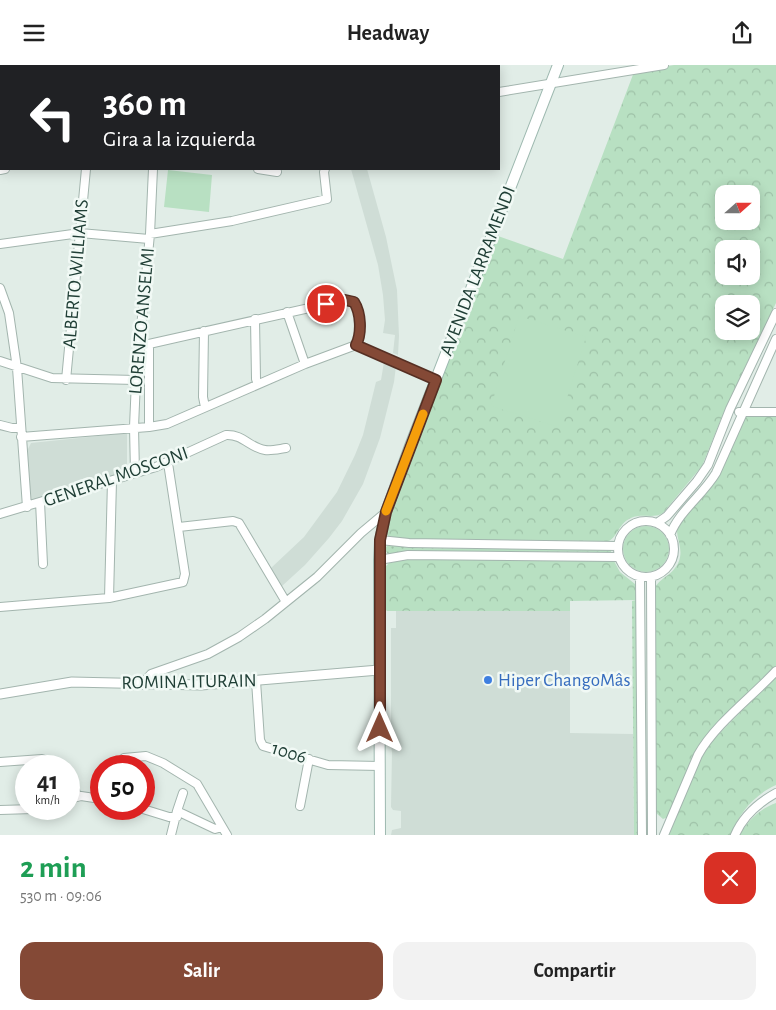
<!DOCTYPE html>
<html lang="es">
<meta charset="utf-8">
<style>
body{margin:0;font-family:"Alegreya Sans",sans-serif;background:#f2f2f2;color:#222;height:100vh;display:flex;flex-direction:column;font-size:19px;white-space:nowrap}
*{box-sizing:border-box;margin:0}
p{font-size:16px;color:#767676}
.icon{flex:none;width:28px;height:28px;fill:none;stroke:currentColor;stroke-width:2;stroke-linecap:round;stroke-linejoin:round}
.map{position:relative;height:770px;overflow:hidden}
.side{display:flex;flex-direction:column;background:#fff;flex:1}
.side>*{flex:none}
.top-card{position:absolute;left:0px;top:0px;width:500px;height:105px;box-shadow:0 2px 12px #0003;background:#202124;color:#fff;overflow:hidden}
.needle{width:32px;rotate:69deg}
.controls{position:absolute;left:715px;top:120px;display:grid;gap:10px}
.controls a{display:grid;place-items:center;width:45px;height:45px;border-radius:10px;background:#fff;box-shadow:0 2px 12px #0003;font-size:25px}
.speed{position:absolute;left:15px;top:690px;display:flex;gap:10px;font-size:25px;font-weight:700;text-align:center}
.speed>*{display:grid;place-content:center;width:65px;height:65px;border-radius:50%;background:#fff;box-shadow:0 2px 12px #0003;line-height:1}
.speed small{font-size:12px;font-weight:400}
.speed .limit{border:8px solid #d22;background:#fff;color:#111}
.pin{position:absolute;display:grid;place-items:center;width:42px;height:42px;color:#fff;margin:-21px;border:2px solid #fff;border-radius:50%;box-shadow:0 1px 5px #0007}
.me{position:absolute;width:55px;margin:-28px;rotate:0deg;stroke-linejoin:round;filter:drop-shadow(0 0 4px #0008)}
.turn{display:flex;align-items:center;gap:18px;height:105px;padding:0 20px;font-size:22px}
.turn .icon{width:65px;height:65px;stroke-width:2.5}
.turn b{display:block;font-size:35px;line-height:42px}
.round{display:grid;place-items:center;flex:none;width:52px;height:52px;border-radius:15px;background:#f2f2f2}
.overview{display:flex;align-items:center;justify-content:space-between;height:85px;padding:0 20px}
h1{font-size:30px;font-weight:700;line-height:38px;color:#1e9e55}
.action{display:flex;gap:10px;margin-top:auto;padding:10px 20px}
.action a{flex:1;height:58px;border-radius:15px;background:#844936;color:#fff;font-size:20px;font-weight:700;line-height:58px;text-align:center}
.action a+a{background:#f2f2f2;color:#222}
header{display:flex;justify-content:space-between;align-items:center;height:65px;padding:0 20px;background:#fff;font-size:22px;font-weight:700}
.map>svg:first-child{display:block}
</style>
<header><svg class="icon" aria-label="menu" viewBox="0 0 24 24"><path d="M4 6h16M4 12h16M4 18h16"/></svg>Headway<svg class="icon" aria-label="share" viewBox="0 0 24 24"><path d="M12 15V3M7 8l5-5 5 5M5 13v7h14v-7"/></svg></header>
<div class="map">
<svg width="776" height="770" viewBox="0 0 776 770">
<defs>
<pattern id="grass-dots" width="8" height="8" patternUnits="userSpaceOnUse" patternTransform="scale(1.25)"><rect width="8" height="8" fill="#b8e0c2"/><path d="M2 2h.1M6 6h.1" fill="none" stroke="#9ec1a7" stroke-width="1.8" stroke-linecap="round"/></pattern>
<pattern id="forest-crowns" width="20" height="18" patternUnits="userSpaceOnUse" patternTransform="scale(1.25)"><rect width="20" height="18" fill="#b8e0c2"/><path d="M2 6a3 3 0 1 1 6 0M12 15a3 3 0 1 1 6 0" fill="none" stroke="#9ec1a7"/></pattern>
</defs>
<rect width="100%" height="100%" fill="#e1ede7"/>
<!-- built -->
<path fill="#cfddd6" d="M351,104h16l19,68 11,53 2,46 -1,19 -5,-2 2,-18 -12,-2 2,-13 -2,-25 -5,-30z
M384,297l12,4 -2,16 -14,56 -17,46 -21,37 -13,17 -24,27 -23,21 -11,-18 33,-31 33,-45 18,-37 8,-20 13,-53 5,-2z
M127,368v40l-95,29 -3,-8 -2,-43 4,-8z
M396,544l174,2v122l63,1 1,101h-243l1,-5 9,-2v-17l-8,-1 -2,-3 1,-55 -2,-14 5,-5 -4,-4v-101h5z"/>
<!-- grass -->
<path fill="url(#grass-dots)" d="M390,480l21,3 191,2h9v2l-200,-1 -23,3 -4,-5 3,-3z
M636,535l1,235h-3l-2,-234z"/>
<!-- forest -->
<path fill="url(#forest-crowns)" fill-rule="evenodd" d="M674,0h102v238l-50,104 -24,59 -39,47c-9,6 -21,0 -32,5 -12,5 -13,18 -22,23l-201,-1 -20,-4 -2,-4 6,-26 46,-121 60,-149 65,23 71,-187zM724,129h27v27h-27zM724,184h27v27h-27zM724,239h27v27h-27z
M776,350v251l-74,76 -7,11 -27,64 -5,2 -7,-6 -1,-225c5,-11 18,-12 24,-27 5,-14 -5,-25 -1,-36l41,-50 24,-57 4,-2z
M623 484a23 23 0 1 1 46 0a23 23 0 1 1-46 0Z
M410,494l204,2 6,11 15,12 1,16 -66,1v10h-183l-2,-2 1,-43 3,-3z
M776,611v109c-22,10 -37,28 -45,50h-62l29,-72 9,-17z
M776,738v32h-37c10,-15 20,-26 37,-32z"/>
<!-- pitch -->
<path fill="#b8e0c2" d="M168,105l44,5 -3,37 -45,-5z
M519,251l67,21 -28,90 -67,-21z"/>
<g fill="none" stroke-linecap="round" stroke-linejoin="round">
<!-- minor casing -->
<g stroke="#a3b5ae" stroke-width="10">
<path id="minor" d="M46,0v1
M99,0v1
M131,0l4,1
M153,0l1,1
M331,1v-1
M499,27l165,-27
M258,104l19,3
M0,105l5,-1
M150,169l82,-13 95,-22 -3,-27 1,-3
M0,179l80,-11 69,6
M0,223l9,25 8,55 10,139
M287,247l18,52
M255,254l1,60 2,5
M204,266l-1,66 2,10
M149,279v83
M356,280l80,35
M0,296l52,17 84,2
M66,315l20,-211
M739,347h37
M0,360l12,3h9
M21,372l128,-10 18,-3 138,-60 51,-19c6,-12 5,-32 -2,-43l-9,-2 -196,44 -10,-1
M135,408l-1,-46 2,-47 14,-146 3,-65
M40,437l3,62
M0,449l156,-47 70,-32c17,-1 24,13 39,15 6,1 14,-1 21,-2
M618 484a28 28 0 1 1 56 0a28 28 0 1 1-56 0Z
M657,458l10,-7 30,-35 11,-16 22,-56 46,-96
M179,462l54,-6 6,2 47,79
M670,470c9,-24 33,-40 46,-62l60,-134
M380,475l29,3 209,3
M379,495l29,-5 211,2
M640,512l2,258
M651,512l1,258
M109,533l3,-117
M0,542l109,-9 74,-16 2,-8 -17,-111
M256,616l4,59 3,6 65,19 52,1
M141,620l10,-11 57,-20 31,-17 26,-18 52,-42 44,-44 25,-21
M0,697l42,-3 17,7
M116,701l8,-8 22,-2 17,7 34,21 30,51
M69,707l8,24
M96,733l5,-9
M69,734l12,-3 20,3
M300,741l9,-47
M143,744l26,8h8
M0,745l33,-1
M177,746l6,-18
M171,770l6,-24 38,18 7,-2
M664,770l34,-80c17,-31 54,-58 78,-84
M735,770c8,-19 23,-32 41,-42"/>
</g>
<!-- tertiary casing -->
<g stroke="#a3b5ae" stroke-width="11">
<path id="tertiary" d="M0,629l72,-12 129,3 178,-15"/>
</g>
<!-- secondary casing -->
<g stroke="#9eb9b0" stroke-width="12">
<path id="secondary" d="M380,770l-1,-275 1,-20 6,-28 24,-66 148,-381"/>
</g>
<!-- minor -->
<use href="#minor" stroke="#fff" stroke-width="8"/>
<!-- tertiary -->
<use href="#tertiary" stroke="#fff" stroke-width="9"/>
<!-- secondary -->
<use href="#secondary" stroke="#fff" stroke-width="10"/>
</g>
<g fill="none" stroke-linecap="round" stroke-linejoin="round">
<!-- route casing -->
<g stroke="#562f23" stroke-width="12">
<path id="route" d="M326,239l19,-4 9,2c7,11 8,31 2,43l80,35 -50,132 -6,28v188"/>
</g>
<!-- route -->
<use href="#route" stroke="#844936" stroke-width="9"/>
<!-- slow -->
<path stroke="#f59e0b" stroke-width="9" d="M386,446l37,-97"/>
</g>
<!-- markers -->
<circle fill="#3f7fe0" stroke="#f1f9f5" stroke-width="2" cx="488" cy="615" r="5"/>
<g text-anchor="middle" dominant-baseline="central" stroke-width="5" stroke-linejoin="round" paint-order="stroke">
<!-- street labels -->
<g font-size="19" fill="#203f36" stroke="#f1f9f5">
<text transform="translate(478 206) rotate(-69)">AVENIDA LARRAMENDI</text>
<text transform="translate(76 209) rotate(-85)">ALBERTO WILLIAMS</text>
<text transform="translate(142 256) rotate(-85)">LORENZO ANSELMI</text>
<text transform="translate(116 412) rotate(-19)">GENERAL MOSCONI</text>
<text transform="translate(189 617) rotate(-1)">ROMINA ITURAIN</text>
<text transform="translate(289 688) rotate(17)">1006</text>
</g>
<!-- shop labels -->
<g font-size="19" fill="#366cbe" stroke="#f1f9f5" text-anchor="start">
<text x="498" y="615">Hiper ChangoMâs</text>
</g>
</g>
</svg>
<div class="controls">
<a><svg class="needle" viewBox="-14 -14 28 28"><path d="M0-13l5 13h-10z" fill="#e53935"/><path d="M0 13l5-13h-10z" fill="#767676"/></svg></a>
<a><svg class="icon" aria-label="sound" viewBox="0 0 24 24"><path d="M4 9h4l5-4v14l-5-4H4zM17 9q2 3 0 6"/></svg></a>
<a><svg class="icon" aria-label="layers" viewBox="0 0 24 24"><path d="M12 4l9 5-9 5-9-5zM3 14l9 5 9-5"/></svg></a>
</div>
<div class="speed"><div>41<small>km/h</small></div><div class="limit">50</div></div>
<div class="pin" style="left:326px;top:239px;background:#d93025"><svg class="icon" aria-label="arrive" viewBox="0 0 24 24"><path d="M6 21V4h12l-3 4 3 4H6"/></svg></div>
<svg class="me" style="left:380px;top:663px" viewBox="-20 -20 40 40"><path d="M0-17L14 15 0 8-14 15z" fill="#844936" stroke="#fff" stroke-width="4"/></svg>
<div class="top-card">
<div class="turn"><svg class="icon" aria-label="left" viewBox="0 0 24 24"><path d="M17 20v-9H6M10 6l-5 5 5 5"/></svg><div><b>360 m</b>Gira a la izquierda</div></div>
</div>
</div>
<section class="side">
<div class="overview"><div><h1>2 min</h1><p>530 m · 09:06</p></div><a class="round" style="background:#d93025;color:#fff"><svg class="icon" aria-label="close" viewBox="0 0 24 24"><path d="M6 6l12 12M18 6L6 18"/></svg></a></div>
<div class="action"><a>Salir</a><a>Compartir</a></div>
</section>
